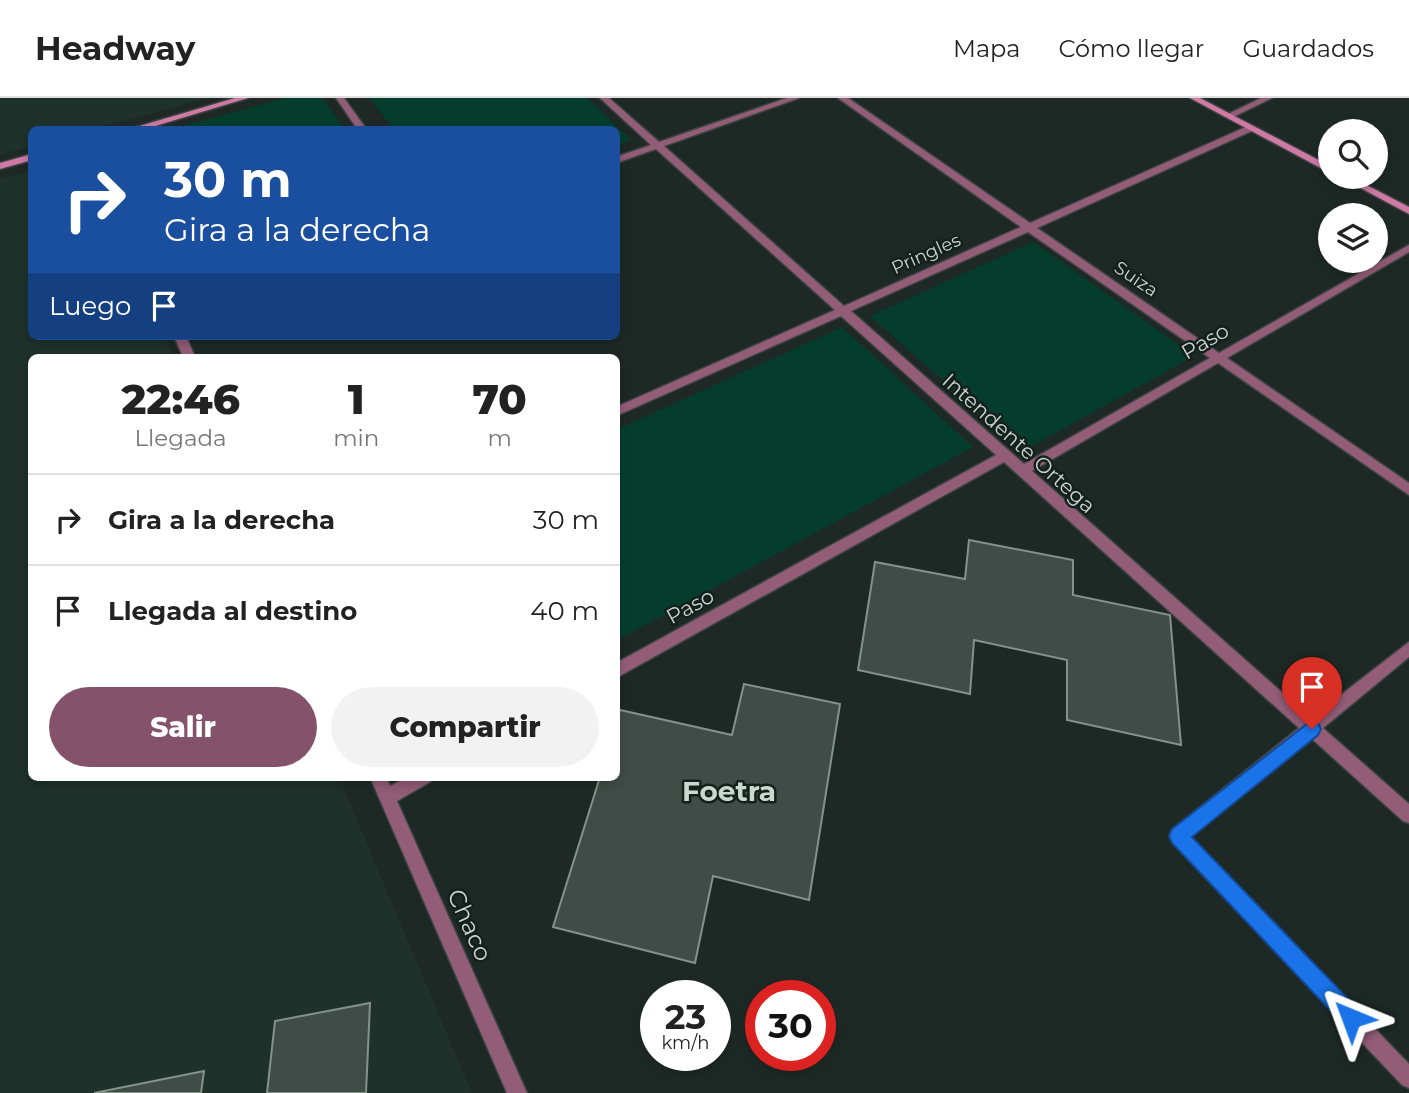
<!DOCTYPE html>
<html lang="es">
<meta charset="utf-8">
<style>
body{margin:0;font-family:Montserrat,sans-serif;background:#f2f2f2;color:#222;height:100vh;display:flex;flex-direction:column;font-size:26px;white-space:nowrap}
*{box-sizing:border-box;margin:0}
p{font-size:23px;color:#767676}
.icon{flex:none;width:38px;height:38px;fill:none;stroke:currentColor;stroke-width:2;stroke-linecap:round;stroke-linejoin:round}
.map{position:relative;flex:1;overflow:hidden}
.sheet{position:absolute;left:28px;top:256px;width:592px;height:427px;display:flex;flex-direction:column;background:#fff;border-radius:10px;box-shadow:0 4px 10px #0003}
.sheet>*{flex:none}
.hud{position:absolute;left:28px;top:28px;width:592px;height:214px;border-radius:10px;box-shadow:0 4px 10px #0003;background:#1a4fa0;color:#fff;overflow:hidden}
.buttons{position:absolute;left:1318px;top:21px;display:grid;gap:14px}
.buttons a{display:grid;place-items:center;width:70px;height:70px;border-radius:50%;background:#fff;box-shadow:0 4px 10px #0003;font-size:35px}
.speed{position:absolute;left:640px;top:882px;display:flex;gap:14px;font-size:35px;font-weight:700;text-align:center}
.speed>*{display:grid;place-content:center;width:91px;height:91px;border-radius:50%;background:#fff;box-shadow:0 4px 10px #0003;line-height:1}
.speed small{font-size:18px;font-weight:400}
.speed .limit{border:10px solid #d22;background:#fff;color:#111}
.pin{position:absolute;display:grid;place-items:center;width:60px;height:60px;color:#fff;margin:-72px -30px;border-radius:50% 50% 50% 0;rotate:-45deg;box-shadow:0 0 7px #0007}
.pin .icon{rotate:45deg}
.me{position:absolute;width:77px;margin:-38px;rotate:316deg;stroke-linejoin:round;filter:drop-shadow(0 0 5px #0008)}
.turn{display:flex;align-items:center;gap:24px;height:147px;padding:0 21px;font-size:32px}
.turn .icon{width:91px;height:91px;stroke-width:2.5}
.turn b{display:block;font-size:49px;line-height:60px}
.then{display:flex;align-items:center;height:66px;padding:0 21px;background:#0003;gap:14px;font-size:26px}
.eta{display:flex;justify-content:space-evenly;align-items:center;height:119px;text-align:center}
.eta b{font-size:42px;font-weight:800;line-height:49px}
.primary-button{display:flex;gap:14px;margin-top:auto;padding:14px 21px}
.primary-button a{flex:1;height:80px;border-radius:42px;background:#84536b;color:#fff;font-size:28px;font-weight:800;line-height:80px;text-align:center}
.primary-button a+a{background:#f2f2f2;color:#222}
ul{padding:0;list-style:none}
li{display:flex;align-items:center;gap:21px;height:91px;padding:0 21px;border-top:2px solid #e0e0e0}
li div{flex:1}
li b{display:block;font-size:26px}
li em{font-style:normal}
header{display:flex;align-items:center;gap:42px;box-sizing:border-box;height:98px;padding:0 35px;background:#fff;border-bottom:2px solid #e0e0e0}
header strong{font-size:33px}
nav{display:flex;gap:38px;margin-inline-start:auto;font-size:24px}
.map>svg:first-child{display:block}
</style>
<header>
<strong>Headway</strong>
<nav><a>Mapa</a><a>Cómo llegar</a><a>Guardados</a></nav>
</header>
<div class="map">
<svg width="1409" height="995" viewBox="0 0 1409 995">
<rect width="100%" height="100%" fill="#1e2925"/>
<!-- built -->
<path fill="#1e312a" d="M0,0h208l-115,31 -61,1 -1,16 -31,9z
M31,72l1,166h133l8,21h-141v420h307l133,316h-472v-914z"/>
<!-- green -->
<path fill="#053d2d" d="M285,0h37l23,31h-173z
M369,0h218l44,42 -15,5v-15l-222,-1z
M1033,144l161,114 -171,95 -153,-135z
M842,229l131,120 -357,194v-211z"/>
<!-- building -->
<path fill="#404c47" stroke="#84928c" stroke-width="2" d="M969,442l104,20v35l97,20 11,130 -114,-25v-60l-93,-20 -4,54 -112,-24 17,-108 90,17z
M744,586l96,20 -31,196 -96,-24 -18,87 -142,-36 47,-150h16v-52l4,-15 112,25z
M370,905l-4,90h-99l8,-72z
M204,973l-3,22h-107z"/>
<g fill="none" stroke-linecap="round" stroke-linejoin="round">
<!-- street casing -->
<g stroke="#3a4440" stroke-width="3">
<path id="street" d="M336,0h8l23,32h-9z
M600,0h9l50,44 128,-44h12l-135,48 180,160 177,-79 -183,-129h10l182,125 218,-97h6v4l-217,98 182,125 190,-108v7l-182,106 182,125v12l-191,-132 -186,108 279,247 98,-76v15l-86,71 86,76v19l-6,-2 -92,-83 -121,99 219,227v24l-7,-3 -230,-243 -2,-6 2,-6 127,-102 -295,-266 -388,216v-15l380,-208 -155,-139 -225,100v-9l219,-97 -179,-161 -40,14v-6l35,-12zM1028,134l182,126 -186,106 -173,-153z
M1261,0h11l-41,20 -7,-2z
M174,238h12l9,21h-12z
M370,679h16l4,9 18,-9h24l-2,5 -33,19 130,292h-20z"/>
</g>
<!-- secondary casing -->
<g stroke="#3a4440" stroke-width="3">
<path id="secondary" d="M235,0h13l-106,32h-16z
M1190,0h10l130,68v7z
M32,56v6l-32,9v-6z
M1340,79h11l58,30v7z"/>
</g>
<!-- street -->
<use href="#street" fill="#935c77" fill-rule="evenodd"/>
<!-- secondary -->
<use href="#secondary" fill="#d079a5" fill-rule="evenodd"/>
</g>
<!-- route -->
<path fill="#1a73e8" stroke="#114b97" stroke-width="2" d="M1312,622l6,3 3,6 -3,6 -126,102 167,173 3,8 -3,7 -8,3 -7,-3 -172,-182 -3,-7 3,-7z"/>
<g text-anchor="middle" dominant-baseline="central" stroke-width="5" stroke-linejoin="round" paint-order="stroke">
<!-- far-street labels -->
<g font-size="18" fill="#ccd3d0" stroke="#14201b">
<text transform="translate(926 156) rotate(-24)">Pringles</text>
<text transform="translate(1136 181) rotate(34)">Suiza</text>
</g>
<!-- street labels -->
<g font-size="21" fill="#ccd3d0" stroke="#14201b">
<text transform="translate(1205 243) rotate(-30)">Paso</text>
<text transform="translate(1019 345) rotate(42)">Intendente Ortega</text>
<text transform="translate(690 508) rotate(-29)">Paso</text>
</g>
<!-- near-street labels -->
<g font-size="24" fill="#ccd3d0" stroke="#14201b">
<text transform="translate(470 827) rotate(66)">Chaco</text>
</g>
<!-- district labels -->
<g font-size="28" font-weight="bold" fill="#c9d8d1" stroke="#14201b">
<text x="729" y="693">Foetra</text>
</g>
</g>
</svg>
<div class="buttons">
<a><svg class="icon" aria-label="search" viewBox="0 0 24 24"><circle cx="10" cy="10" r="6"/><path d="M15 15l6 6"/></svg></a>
<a><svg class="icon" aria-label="layers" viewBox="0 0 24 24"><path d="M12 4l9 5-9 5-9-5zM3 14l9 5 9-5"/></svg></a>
</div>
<div class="speed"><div>23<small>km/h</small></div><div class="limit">30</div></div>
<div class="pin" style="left:1312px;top:631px;background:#d93025"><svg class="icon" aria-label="arrive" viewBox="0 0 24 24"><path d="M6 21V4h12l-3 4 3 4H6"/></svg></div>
<svg class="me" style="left:1351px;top:920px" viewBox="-20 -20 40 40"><path d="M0-17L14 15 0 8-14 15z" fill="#1a73e8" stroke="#fff" stroke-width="4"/></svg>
<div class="hud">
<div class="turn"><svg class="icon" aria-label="right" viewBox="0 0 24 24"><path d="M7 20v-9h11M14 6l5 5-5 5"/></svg><div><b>30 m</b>Gira a la derecha</div></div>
<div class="then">Luego<svg class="icon" aria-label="arrive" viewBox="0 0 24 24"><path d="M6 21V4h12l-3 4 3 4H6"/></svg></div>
</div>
<section class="sheet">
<div class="eta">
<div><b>22:46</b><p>Llegada</p></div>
<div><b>1</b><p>min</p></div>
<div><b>70</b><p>m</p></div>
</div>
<ul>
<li><svg class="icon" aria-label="right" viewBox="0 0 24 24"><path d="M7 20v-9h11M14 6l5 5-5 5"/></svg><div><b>Gira a la derecha</b></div><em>30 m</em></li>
<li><svg class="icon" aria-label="arrive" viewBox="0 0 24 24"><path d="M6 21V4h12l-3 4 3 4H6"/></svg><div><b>Llegada al destino</b></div><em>40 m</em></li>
</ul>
<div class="primary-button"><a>Salir</a><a>Compartir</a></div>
</section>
</div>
